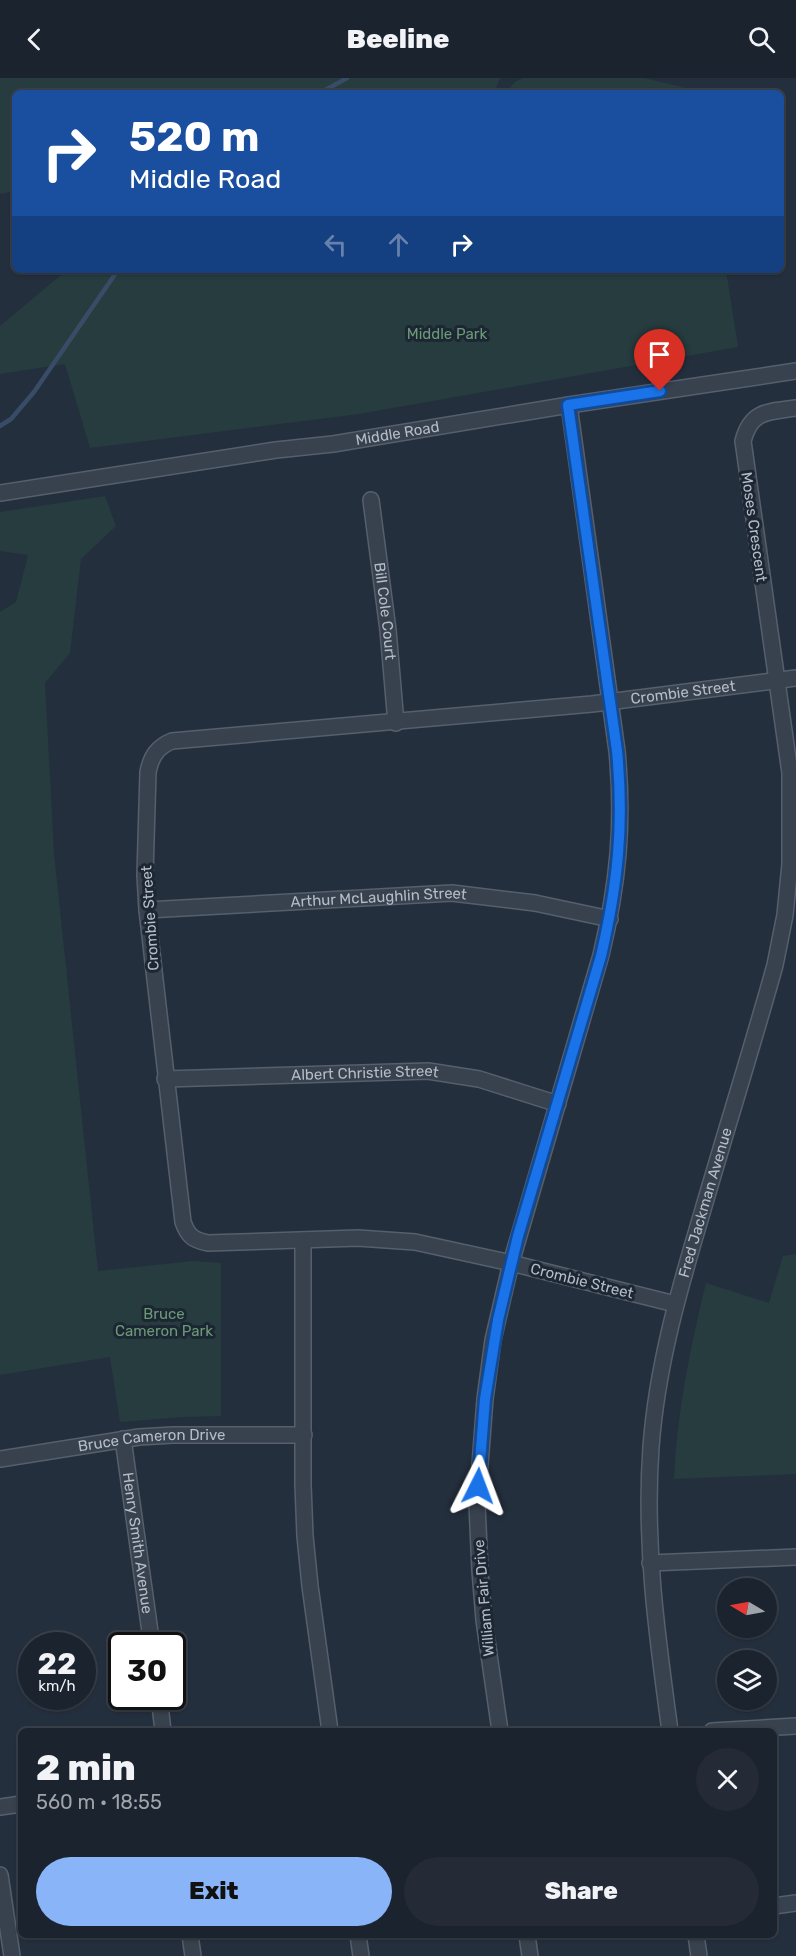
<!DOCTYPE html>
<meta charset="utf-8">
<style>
body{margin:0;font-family:Rubik,sans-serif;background:#242b36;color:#f1f3f6;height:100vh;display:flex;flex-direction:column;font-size:22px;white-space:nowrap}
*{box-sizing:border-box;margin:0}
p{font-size:20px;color:#a0a4aa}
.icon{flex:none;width:33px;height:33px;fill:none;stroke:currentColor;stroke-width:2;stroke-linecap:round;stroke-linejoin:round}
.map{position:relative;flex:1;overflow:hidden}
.panel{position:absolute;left:18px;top:1650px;width:759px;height:210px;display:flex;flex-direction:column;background:#1b232e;border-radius:9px;box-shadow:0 2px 4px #0004,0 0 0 2px #39404a}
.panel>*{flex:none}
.top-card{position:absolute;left:12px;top:12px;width:772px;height:183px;border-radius:9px;box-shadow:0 2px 4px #0004,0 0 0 2px #39404a;background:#1a4fa0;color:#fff;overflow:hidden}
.needle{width:39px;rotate:280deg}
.fabs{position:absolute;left:717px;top:1500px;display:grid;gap:12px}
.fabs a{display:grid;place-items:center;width:60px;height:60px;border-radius:50%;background:#1b232e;box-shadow:0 2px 4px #0004,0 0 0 2px #39404a;font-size:30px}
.speed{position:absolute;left:18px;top:1554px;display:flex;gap:12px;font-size:30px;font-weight:700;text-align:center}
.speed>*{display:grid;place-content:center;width:78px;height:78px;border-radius:50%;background:#1b232e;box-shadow:0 2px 4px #0004,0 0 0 2px #39404a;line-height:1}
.speed small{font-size:15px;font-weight:400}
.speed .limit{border:3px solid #111;border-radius:9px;background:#fff;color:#111}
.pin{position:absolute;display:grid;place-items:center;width:51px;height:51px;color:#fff;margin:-62px -26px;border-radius:50% 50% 50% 0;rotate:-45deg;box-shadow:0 0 6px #0007}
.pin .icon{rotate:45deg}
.me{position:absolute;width:66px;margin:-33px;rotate:3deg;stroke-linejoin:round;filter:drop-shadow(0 0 4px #0008)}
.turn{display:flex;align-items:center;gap:21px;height:126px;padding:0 18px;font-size:27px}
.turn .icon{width:78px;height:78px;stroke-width:2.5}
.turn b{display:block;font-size:42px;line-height:51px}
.lanes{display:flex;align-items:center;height:57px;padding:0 18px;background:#0003;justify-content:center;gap:30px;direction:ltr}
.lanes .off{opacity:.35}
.round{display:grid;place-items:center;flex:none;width:63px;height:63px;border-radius:32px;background:#242b36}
.overview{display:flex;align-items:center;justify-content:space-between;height:102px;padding:0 18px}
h1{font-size:36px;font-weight:800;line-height:45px}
.cta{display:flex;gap:12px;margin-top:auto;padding:12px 18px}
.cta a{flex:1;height:69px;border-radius:36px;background:#8ab4f8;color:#111;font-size:24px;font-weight:800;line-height:69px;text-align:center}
.cta a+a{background:#242b36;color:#f1f3f6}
header{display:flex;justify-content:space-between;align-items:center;height:78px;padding:0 18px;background:#1b232e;font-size:27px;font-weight:800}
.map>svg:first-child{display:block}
</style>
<header><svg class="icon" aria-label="back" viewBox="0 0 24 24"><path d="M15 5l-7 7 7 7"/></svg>Beeline<svg class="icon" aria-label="search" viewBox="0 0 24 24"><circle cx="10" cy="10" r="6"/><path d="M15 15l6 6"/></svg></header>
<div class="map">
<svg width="796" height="1878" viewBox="0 0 796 1878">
<rect width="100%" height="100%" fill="#242f3e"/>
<!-- green -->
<path fill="#263c3f" d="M0,0h500l-6,15h-479v98l-15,3z
M523,0h121l55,13v2h-194l10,-11z
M67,192h659l12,77 -379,67 -269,34 -25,-84 -65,10v-48z
M105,418l11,30 -35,33 -11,94 -25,30 9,170 44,418 95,-10 28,2v153l-38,1 -63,5 -10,-65 -110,18v-763l16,-10 12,-47 -28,-4v-39z
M796,1176v220l-122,5c3,-67 16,-131 32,-196l63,20 14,-47z"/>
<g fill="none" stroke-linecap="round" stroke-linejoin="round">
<!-- stream -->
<path stroke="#394c67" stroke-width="4.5" d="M320,15l27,-15
M0,348l11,-7 23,-27 84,-122"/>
<!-- minor casing -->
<g stroke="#565f6c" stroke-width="18">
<g id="minor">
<path id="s1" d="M0,415l276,-43 57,-6 236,-39 227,-34"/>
<path id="s2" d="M371,422l17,130 8,93"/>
<path id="s3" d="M147,832l305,-17 83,10 75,16"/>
<path id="s4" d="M165,1001l263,-8 51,8 79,25"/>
<path d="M303,1162v245l2,51 5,50 20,145"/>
<path id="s5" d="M675,1226l-164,-41 -96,-21 -57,-4 -150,5c-15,-3 -20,-7 -25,-21l-36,-312 -2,-35 3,-103c3,-15 9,-25 24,-31l420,-37 204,-26"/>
<path id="s6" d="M123,1361l29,207"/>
<path id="s7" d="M0,1381l139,-22 34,-2h131"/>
<path d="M650,1485l146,-6"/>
<path d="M159,1618l4,35"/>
<path d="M500,1653l-16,-111 -4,-49 -3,-67 8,-105 8,-59 18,-77 90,-308c17,-71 23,-131 16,-204l-48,-346"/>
<path id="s8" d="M670,1653c-13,-95 -26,-188 -19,-284 6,-81 28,-157 51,-234 24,-83 50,-165 73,-248l10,-50 5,-51v-91l-47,-332c8,-31 25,-29 53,-33"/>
<path d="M712,1653l84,-5"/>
<path d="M0,1729l21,-3"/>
<path d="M0,1797l12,81"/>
<path d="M774,1828l22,-3"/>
<path d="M190,1857l3,21"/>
<path d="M358,1857l3,21"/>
<path d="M527,1857l3,21"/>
<path d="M696,1857l3,21"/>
</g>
</g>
<!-- minor -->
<use href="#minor" stroke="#38414e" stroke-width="15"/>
</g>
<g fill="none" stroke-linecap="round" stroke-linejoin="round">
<!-- route casing -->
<g stroke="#114b97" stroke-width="15">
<path id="route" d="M478,1408l7,-87 13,-79 20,-84 83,-280c17,-73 23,-131 16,-205l-49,-346 92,-14"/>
</g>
<!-- route -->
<use href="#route" stroke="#1a73e8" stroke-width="10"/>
</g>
<g text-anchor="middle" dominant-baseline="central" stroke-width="6" stroke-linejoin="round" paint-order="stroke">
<!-- park labels -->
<g font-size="15" fill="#6b9a76" stroke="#1d2633">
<text x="447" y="256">Middle Park</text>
<text x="164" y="1236">Bruce<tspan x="164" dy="17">Cameron Park</tspan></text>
</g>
<!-- street labels -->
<g font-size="15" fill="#b4bcc9" stroke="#1d2633">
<text stroke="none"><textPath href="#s1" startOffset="402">Middle Road</textPath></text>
<text transform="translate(754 449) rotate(82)">Moses Crescent</text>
<text stroke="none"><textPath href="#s2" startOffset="112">Bill Cole Court</textPath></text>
<text stroke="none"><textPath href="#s5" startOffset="1516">Crombie Street</textPath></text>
<text stroke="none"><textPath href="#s3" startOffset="232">Arthur McLaughlin Street</textPath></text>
<text transform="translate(150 840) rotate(-94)">Crombie Street</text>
<text stroke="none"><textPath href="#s4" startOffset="200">Albert Christie Street</textPath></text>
<text stroke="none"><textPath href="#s8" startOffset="536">Fred Jackman Avenue</textPath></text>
<text transform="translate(582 1203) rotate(14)">Crombie Street</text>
<text stroke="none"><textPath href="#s7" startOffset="153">Bruce Cameron Drive</textPath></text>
<text stroke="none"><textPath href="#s6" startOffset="105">Henry Smith Avenue</textPath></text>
<text transform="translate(484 1520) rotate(-95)">William Fair Drive</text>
</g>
</g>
</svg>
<div class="fabs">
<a><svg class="needle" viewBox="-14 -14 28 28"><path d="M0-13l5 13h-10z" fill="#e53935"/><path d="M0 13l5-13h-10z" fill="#a0a4aa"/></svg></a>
<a><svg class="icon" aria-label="layers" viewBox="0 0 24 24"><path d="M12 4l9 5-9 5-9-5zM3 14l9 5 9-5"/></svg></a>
</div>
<div class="speed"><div>22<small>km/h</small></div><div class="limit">30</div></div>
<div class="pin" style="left:660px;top:313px;background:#d93025"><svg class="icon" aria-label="arrive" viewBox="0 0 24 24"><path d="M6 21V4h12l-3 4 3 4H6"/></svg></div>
<svg class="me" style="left:478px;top:1408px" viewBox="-20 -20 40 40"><path d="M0-17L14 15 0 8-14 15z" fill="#1a73e8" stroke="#fff" stroke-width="4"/></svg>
<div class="top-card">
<div class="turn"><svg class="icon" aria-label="right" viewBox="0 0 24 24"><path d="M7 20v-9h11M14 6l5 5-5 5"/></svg><div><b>520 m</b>Middle Road</div></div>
<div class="lanes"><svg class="icon off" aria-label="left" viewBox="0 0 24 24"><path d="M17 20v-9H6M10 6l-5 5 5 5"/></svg><svg class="icon off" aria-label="ahead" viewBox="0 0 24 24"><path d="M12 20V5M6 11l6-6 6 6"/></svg><svg class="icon" aria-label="right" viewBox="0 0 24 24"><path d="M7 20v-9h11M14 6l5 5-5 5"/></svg></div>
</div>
<section class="panel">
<div class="overview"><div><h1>2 min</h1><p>560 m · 18:55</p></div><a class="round"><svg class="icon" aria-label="close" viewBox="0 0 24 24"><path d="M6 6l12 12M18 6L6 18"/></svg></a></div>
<div class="cta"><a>Exit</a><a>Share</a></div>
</section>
</div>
